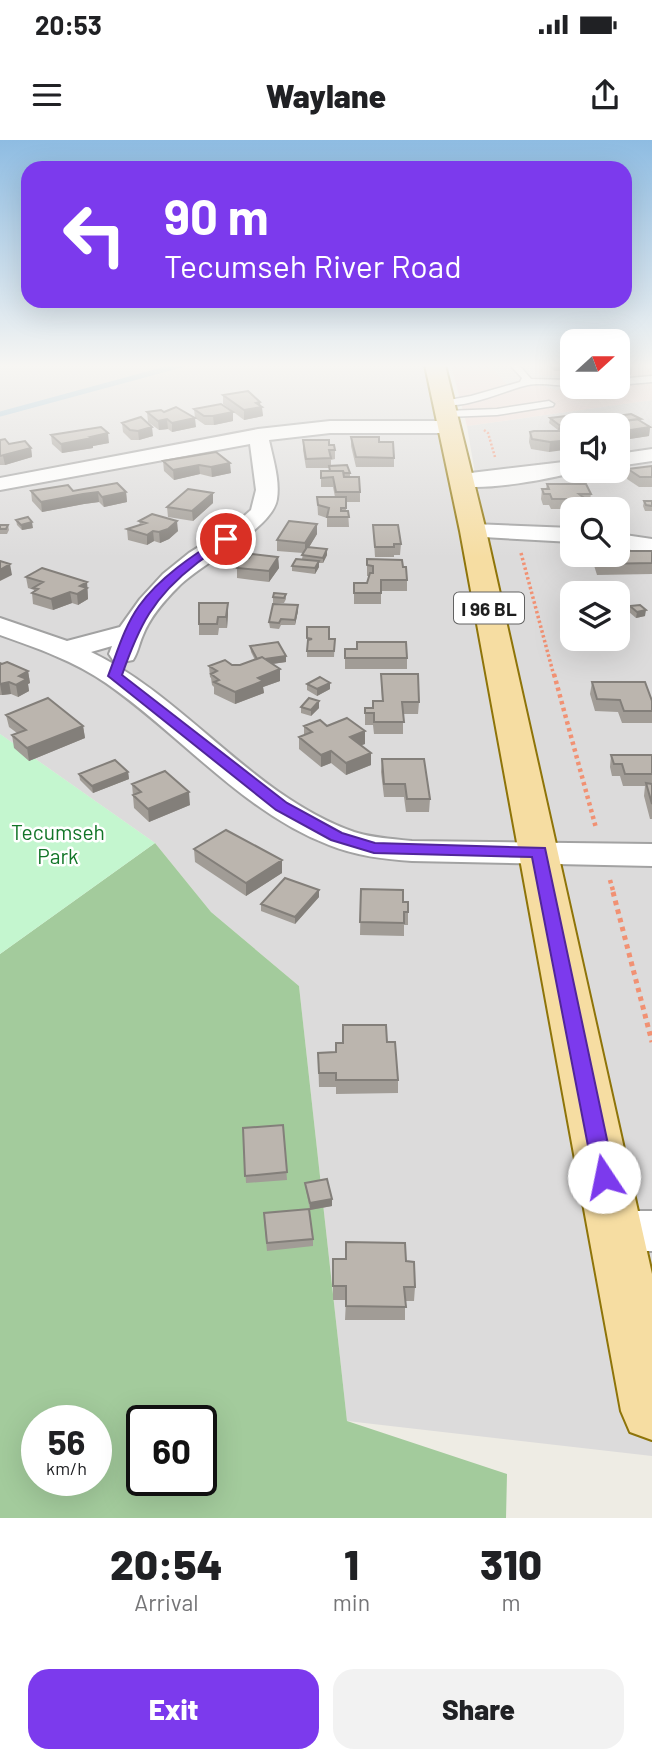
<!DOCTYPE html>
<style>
body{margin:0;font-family:Barlow,sans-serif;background:#f2f2f2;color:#202124;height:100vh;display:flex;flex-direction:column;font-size:26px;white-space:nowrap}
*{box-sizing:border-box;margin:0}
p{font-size:23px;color:#757577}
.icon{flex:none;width:38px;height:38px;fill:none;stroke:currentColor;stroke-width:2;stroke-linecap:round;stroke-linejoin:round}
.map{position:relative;height:1378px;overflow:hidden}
.details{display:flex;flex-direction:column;background:#fff;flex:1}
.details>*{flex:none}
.banner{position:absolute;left:21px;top:21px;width:611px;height:147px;border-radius:21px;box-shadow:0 7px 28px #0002;background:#7c3aed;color:#fff;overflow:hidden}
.needle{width:46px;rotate:69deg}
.fabs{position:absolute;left:560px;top:189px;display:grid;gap:14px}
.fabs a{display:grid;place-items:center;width:70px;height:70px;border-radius:14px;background:#fff;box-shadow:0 7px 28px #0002;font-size:35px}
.speed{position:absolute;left:21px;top:1265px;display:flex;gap:14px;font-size:35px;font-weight:700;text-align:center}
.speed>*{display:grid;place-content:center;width:91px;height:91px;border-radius:50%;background:#fff;box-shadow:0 7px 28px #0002;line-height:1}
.speed small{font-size:18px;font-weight:400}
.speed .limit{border:4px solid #111;border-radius:10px;background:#fff;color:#111}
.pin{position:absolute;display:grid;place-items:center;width:60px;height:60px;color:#fff;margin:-30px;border:4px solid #fff;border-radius:50%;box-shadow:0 2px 7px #0007}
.me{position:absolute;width:77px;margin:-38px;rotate:349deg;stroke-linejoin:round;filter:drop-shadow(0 0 5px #0008)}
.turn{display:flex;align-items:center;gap:24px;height:147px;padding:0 28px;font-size:32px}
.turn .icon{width:91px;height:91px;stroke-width:2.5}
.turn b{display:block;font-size:49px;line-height:60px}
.eta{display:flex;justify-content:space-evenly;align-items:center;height:119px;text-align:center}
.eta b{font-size:42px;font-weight:800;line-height:49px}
.action{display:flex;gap:14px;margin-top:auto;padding:14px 28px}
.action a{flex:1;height:80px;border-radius:21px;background:#7c3aed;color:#fff;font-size:28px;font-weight:800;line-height:80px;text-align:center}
.action a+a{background:#f2f2f2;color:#202124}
.status{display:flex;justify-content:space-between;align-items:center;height:49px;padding:0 35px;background:#fff;direction:ltr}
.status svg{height:19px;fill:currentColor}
header{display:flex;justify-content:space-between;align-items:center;height:91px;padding:0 28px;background:#fff;font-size:32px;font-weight:800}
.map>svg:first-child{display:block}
</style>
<div class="status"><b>20:53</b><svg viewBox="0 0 49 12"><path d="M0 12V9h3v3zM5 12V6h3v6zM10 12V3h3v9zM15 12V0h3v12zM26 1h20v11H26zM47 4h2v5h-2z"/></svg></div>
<header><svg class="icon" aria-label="menu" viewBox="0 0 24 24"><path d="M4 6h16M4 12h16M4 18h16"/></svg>Waylane<svg class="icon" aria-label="share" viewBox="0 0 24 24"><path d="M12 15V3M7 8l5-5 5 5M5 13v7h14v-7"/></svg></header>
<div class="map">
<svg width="652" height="1378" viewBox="0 0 652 1378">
<rect width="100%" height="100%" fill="#eeece4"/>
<!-- residential -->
<path fill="#dcdbdb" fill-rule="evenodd" d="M0,225h435l99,458 -67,-397 185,-26v1056l-305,-35 -48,-435 -88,-74 -56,-69 -155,-109zM572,285h46v46h-46zM572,369h46v46h-46zM572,453h46v46h-46z"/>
<!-- commercial -->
<path fill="#eed9d5" d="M451,225h121v22h46v-22h34v35l-185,26z"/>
<!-- forest -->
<path fill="#a3cb9c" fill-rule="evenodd" d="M155,703l56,69 88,74 48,435 160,53 -1,44h-506v-564zM37,1281h59v59h-59zM142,1281h59v59h-59z"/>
<!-- park -->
<path fill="#c4f6cf" d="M0,594l155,109 -155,111z"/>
<!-- parking -->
<path fill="#e2e2e2" d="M490,225h41l11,11 30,-2v13h25l-41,3 -12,-4 -37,-1z"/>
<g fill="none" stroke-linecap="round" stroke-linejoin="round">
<!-- stream -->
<path stroke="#a7c7d9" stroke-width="5" d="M0,274l181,-49"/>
<!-- service casing -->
<g stroke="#a2a2a2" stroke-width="3">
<path id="service" d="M510,225h9l12,14 41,1v6c-13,0 -31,-4 -44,-1 -20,4 -72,29 -90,17l33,-6 49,-14 2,-4z
M652,236v6l-34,3v-6z
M549,261l5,3 -1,2 -56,9 -51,2 -5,-3 5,-3 51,-2z"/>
</g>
<!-- minor casing -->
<g stroke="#a2a2a2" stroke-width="4">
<path id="minor" d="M330,281h119l10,6 -10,6h-119l-61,7c4,19 11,40 8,59 -4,30 -76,64 -99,88 -14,14 -28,30 -35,48 -4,9 -5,17 -10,25l-10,2 -10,-2 -4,-6 3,-8 -21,6c96,46 161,144 263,180 19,6 38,7 58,9l240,3v22l-240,-5c-28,-2 -56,-5 -83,-16 -86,-33 -148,-110 -223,-162 -32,-22 -69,-35 -106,-48v-17l67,23 53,-14 20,-28 23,-25 26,-21 45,-28 17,-15 5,-20 -6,-46 -250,46v-12l258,-49z
M652,309v12l-34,5v-12z
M572,321v10h7c-29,8 -96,21 -125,14l-3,-5 3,-5z
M473,384l99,4v14l-107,-6 -4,-5 4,-5z
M618,394l34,5v14l-34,-5z
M615,1071h37v40h-37l-17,-6 -6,-14 6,-14z"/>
</g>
<!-- primary casing -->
<g stroke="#8e7409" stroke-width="4">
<path id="primary" d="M425,225h20l41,166 166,743v166l-22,-8 -9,-21 -161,-880z"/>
</g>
<!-- path-far3 -->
<path stroke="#f19173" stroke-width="2.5" stroke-dasharray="2 2" stroke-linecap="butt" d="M484,290l4,3 7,24"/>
<!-- path-far2 -->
<path stroke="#f19173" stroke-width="3.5" stroke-dasharray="2.5 2.5" stroke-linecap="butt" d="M521,413l33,123"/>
<!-- path-far1 -->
<path stroke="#f19173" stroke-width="4.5" stroke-dasharray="3.5 3.5" stroke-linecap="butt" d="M554,534l42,154
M610,740l4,14"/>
<!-- path -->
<path stroke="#f19173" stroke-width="5" stroke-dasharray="4.5 4.5" stroke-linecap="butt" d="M613,752l39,150"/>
<!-- service -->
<use href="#service" fill="#fff" fill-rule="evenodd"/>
<!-- minor -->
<use href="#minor" fill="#fff" fill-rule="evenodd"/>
<!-- primary -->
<use href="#primary" fill="#f6dda2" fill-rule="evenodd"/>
</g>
<!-- wall -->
<path fill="#a19c96" d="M549,225h23v6h-18z
M618,225h15l-2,10 -13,1z
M223,255l37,7 3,14 -19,4 -21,-16z
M194,269l39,12 -19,4h-9l-10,-7z
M147,272l49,15 -24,5 -4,-3 -9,1 -11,-8z
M616,276l25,3v2l9,6 -1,9 -26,4 -5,-3v-12h-6v-2l6,-1 -2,-1z
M550,278l25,5v2h-3v3l-14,2 -9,-7z
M122,283l31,13 -14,4h-8l-8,-8z
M572,291l-23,21 -18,-3 -2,-7 1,-10z
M51,295l58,8 -16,3v2l-31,5 -10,-9z
M351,297l28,5 15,16v9h-38l-5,-21z
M0,300l9,4 22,4 1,9 -27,8h-5z
M303,300l26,5 6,5v9l-4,1v6l19,7v4l10,15v10h-14v9h2l1,16h-22v-9l-9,-3 -1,-18h18l-2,-10h-12v-16h8v-3h-23l-3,-18z
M216,312l15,21 -19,4 -12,-3 -26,6 -10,-9 -1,-10z
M652,326v21h-13l-12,-8 1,-10z
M547,344l44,10 -2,10 2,5h-19v10h-4l-3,-10h-14l-2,-4h-6l-2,-6 1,-10h4z
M31,351l95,1 1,10 -23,5 -5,-5 -15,2 -42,8 -10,-11z
M213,353v10l-20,18 -25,-4 -1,-10z
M644,361h8v10h-7l-2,-5z
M16,380l17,8 -11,2 -5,-5z
M139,381l39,10 -9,8 -9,4 -6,-2 -7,4 -19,-5 -1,-11 13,-4z
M317,384v10l-8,13 18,8 -4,8h-4v4l-4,7 -23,-3v-5l10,-7 1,-6 -26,-2v-11z
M0,385h8l1,5 -2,4h-7z
M373,385l28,19 -1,11h-6v2h-19z
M652,411v23l-55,1 -5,-16v-4h26z
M278,417l1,11 -10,14 -32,-4v-10l12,-10z
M367,419l36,8 4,13v11h-26v13h-27v-21h13l2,-7h-2z
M26,437l61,5 1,17 -10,6 -6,-2 -19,7 -20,-6 -1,-11 2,-2v-1l-6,-2z
M286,454v5l-2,4h-11v-6z
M228,463v11l-1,14h-8l-1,7h-19v-11z
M630,466l15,10 -9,2 -7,-6z
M298,471l-3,14h-14l-2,4 -9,-1 -1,-6z
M618,475l5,7 -2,22 -45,-1 -2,-4h44z
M307,487l22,12h6l-1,18h-27z
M250,506l36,10v6l-14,2 8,17 -17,6 1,6 -29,11 -21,-10v-7l-2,-2 -1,-7 -1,-1 -1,-11 31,-1 15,-5 -4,-8z
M345,509l62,9v11h-62z
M0,523l28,8 2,12 -2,1 1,7 -11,6 -7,-3 -9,1h-2z
M381,534l38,28 -1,12h-15v20h-29l-1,-9h-8v-17h8l9,-7z
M592,542l60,19v22h-30l-4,-11 -23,-1 -5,-17z
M330,543v6l-13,7 -10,-6v-6z
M301,567l18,1 -8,8 -10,-3z
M6,575l77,11 2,12 -56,23 -15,-13 -2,-13 5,-2 -8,-6z
M304,586h23l38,5v13l-4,1 10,8v12l-25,10 -15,-12 -10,4 -22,-18v-12l5,-2z
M611,615h41v64h-2l-6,-23 1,-10h-22l-3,-10h-8l-2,-9z
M382,619l48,40 -1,13h-23l-2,-15h-20l-3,-25z
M128,632l1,7 -36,14 -13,-13 -1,-6z
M132,644l58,21 -41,17 -15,-14z
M194,709l88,11v13l-36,23 -51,-34z
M361,749l42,13h5v23h-4v11l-44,-1z
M319,750v7l-24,27 -34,-13v-7z
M387,902l11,38v13l-62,1v-7h-17l-1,-34 18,-1 7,-9z
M283,985l4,55 -41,3 -3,-55z
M305,1043l27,16v7l-22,4 -4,-20z
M264,1080l49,19v7l-46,5z
M333,1119l73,2 9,26 -1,14h-9v19h-60l1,-20h-13z"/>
<!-- shaded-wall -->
<path fill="#837f7a" d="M260,262v5h2l1,9 -19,4v-10l12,-7z
M233,272v9l-19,4 -1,-9z
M195,278l1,9 -24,5v-9z
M167,279l1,10 -9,1 -1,-9z
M575,283v2h-3v3l-14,2 1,-5z
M152,287l1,9 -14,4 -1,-9z
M650,287l-1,9 -26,4 1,-9z
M108,293l1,10 -16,3v2l-31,5 -1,-9z
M572,300v9l-23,3 1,-10z
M31,308l1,9 -27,8 -2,-9z
M230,323l1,10 -19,4 -1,-10z
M199,325l1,9 -26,6 -1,-10z
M98,352l1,10 -15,2 -42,8 -1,-10 42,-8z
M126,352l1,10 -23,5 -2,-10z
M213,353v10l-20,18 -1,-10z
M177,381l1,10 -9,8 -9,4 -1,-11z
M32,382l1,6 -11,2 -1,-5z
M317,384v10l-12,20v-11z
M153,391l1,10 -7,4v-10z
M327,409v6l-4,8v-5z
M278,417l1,11 -10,14v-11z
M319,421v6l-4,7v-6z
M10,424l2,11 -12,6v-11z
M87,442l1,17 -10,6 -1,-11 3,-8z
M70,452l2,11 -19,7 -2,-11z
M228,463v11l-1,14 -1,-11z
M298,465v6l-3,14v-5z
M646,470l-1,6 -9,2 1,-6z
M286,516v6l-28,4v-6z
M280,529v12l-17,6 1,6 -29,11v-12l23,-14z
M28,531l2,12 -2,1 1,7 -11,6 -2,-12 3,-9z
M9,542l2,12 -9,1 -2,-11z
M330,543v6l-13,7v-7z
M319,561v7l-8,8v-6z
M83,586l2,12 -56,23 -2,-13z
M365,591v13l-15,5v-12z
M331,611v12l-10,4v-12z
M371,613v12l-25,10v-12z
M128,632l1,7 -36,14 -1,-7z
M189,652l1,13 -41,17 -1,-13z
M282,720v13l-36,23v-13z
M319,750v7l-24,27v-7z
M332,1059v7l-22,4v-7z"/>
<!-- building -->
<path fill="#bbb5ae" stroke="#837f7a" stroke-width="2" d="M248,251l12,11 -4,1 6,4 -18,3 -21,-15z
M221,264l12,8 -20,4h-9l-10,-7z
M176,267l19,11 -23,5 -5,-4 -9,2 -11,-9 14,-2 3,2z
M631,274l10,5 -16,2 -9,-5z
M566,276l9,7 -16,2 -9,-7z
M141,277l11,10 -14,4 -8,-1 -8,-7z
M637,279l13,8 -26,4 -6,-4v-2l-6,-2z
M101,287l7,6 -18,4 2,1 -31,6 -10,-9z
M534,291h38v9l-22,2 -18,-3 -2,-7z
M351,297h28v5h14l1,16 -38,-1z
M5,299l4,5 16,-3 6,7 -31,8v-16z
M303,300h26v5h5l1,5h-6l2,8 -25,1z
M216,312l14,11 -19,4 -12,-2 -26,5 -10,-9z
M347,325l3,8h-6l-1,-2h-13l-1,-5z
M652,326v11h-12l-12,-8z
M321,331h22l1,6h15l1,15h-24l-3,-15 -12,1z
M117,343l9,9 -24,5 -4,-5 -15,2 -42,8 -10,-11 37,-6 5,6z
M547,344h39l5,10h-12l9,7 3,7h-21l-4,-9h-14l-2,-5h-6l-2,-5h7z
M188,349l25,4 -21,18 -25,-4z
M317,357h29v11h-5v3h7l1,6h-22l2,-9 -11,-3z
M644,361h8v5l-6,-1z
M152,374l25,7 -9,8 -9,3 -6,-1 -6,4 -20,-6 19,-6 -7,-2z
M28,377l4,5 -11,3 -5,-5z
M289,381l28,3 -12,19 -28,-3z
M0,385h8l-2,4h-6z
M373,385h25l3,19h-7v3h-19z
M307,407l20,2 -4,9 -21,-3z
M618,411h34v12l-53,1 -3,-9h22z
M252,414l26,3 -9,14 -32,-3 7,-11 5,1z
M296,419l23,2 -4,7 -23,-2z
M367,419l35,1 1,7h3l1,13h-26v13h-27v-10h13l3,-10h3v-7l-6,-1z
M0,421l10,3 -10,6z
M42,428l45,14 -7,4 7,2 -10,6 -7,-2 -19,7 -19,-6 6,-4 -5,-1 10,-6 -17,-5z
M274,453l12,1 -2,4 -11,-1z
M199,463h29l-2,14h-8l-1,7h-18z
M273,464l25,1 -3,15 -14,-1 -2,4 -10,-1z
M640,465l6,5 -9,2 -7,-6z
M618,475h3l2,7h-5z
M618,486h3l2,7h-5z
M307,487h22v12h6l-1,12h-27l1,-11 4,-1 -5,-1z
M278,502l8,14 -21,3 -3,-2 -5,2 -7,-13z
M357,502h49l1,16h-62v-9h12z
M262,517l18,12 -22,9 5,3 -28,11 -21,-10 5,-2 -8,-6 6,-3 -8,-5 16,-6 7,5h8z
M7,522l21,9 -9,5 8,3 -11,6 -7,-3 -9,2v-21l2,1z
M381,534h37l1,28h-17l2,20h-30v-9h-9v-5h8v-7h10z
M320,537l10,6 -13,6 -10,-5z
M592,542h53l7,19v10h-28l-4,-11 -23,-1z
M48,558l35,28 -56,22 -15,-13 14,-5 -20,-15z
M309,558l10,3 -8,9 -10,-3z
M347,578l18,13 -15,6 21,16 -25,10 -15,-12 -10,4 -22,-18 13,-5 -8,-6 16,-6 7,6z
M611,615h41v19h-27l-3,-10h-8z
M382,619h42l6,40h-23l-2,-15h-21z
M115,620l13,12 -36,14 -13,-12z
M165,631l24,21 -41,17 -15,-14 8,-3 -9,-8z
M646,643l6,1v20z
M226,690l56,30 -36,23 -52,-34z
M285,738l34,12 -24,27 -34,-13z
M361,749l42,1v12h5v10h-4v11l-44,-1z
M343,885h43l1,17h8l3,38h-62v-7h-17l-1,-20 18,-1v-9h7z
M283,985l4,47 -42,4 -2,-48z
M327,1039l5,20 -22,4 -5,-20z
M309,1069l4,30 -46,4 -3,-30z
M346,1102l59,1 1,18 8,1 1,25h-11l2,20 -60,-1v-20h-13v-27h13z"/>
<!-- sky -->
<linearGradient id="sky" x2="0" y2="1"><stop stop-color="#8ebce2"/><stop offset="0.54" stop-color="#f7f6f3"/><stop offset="1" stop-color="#f7f6f3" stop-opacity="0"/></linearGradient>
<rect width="652" height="418" fill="url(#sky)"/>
<!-- route -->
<path fill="#7c3aed" stroke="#51269a" stroke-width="2" d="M222,397l10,2c-11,10 -25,16 -36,25 -43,33 -57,62 -74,111l165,128 55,30 33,10 170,5 70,329 -3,6 -8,2 -7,-2 -3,-6 -62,-320 -158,-4 -43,-13 -55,-30 -168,-134c9,-23 16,-49 31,-70 20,-28 54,-51 83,-69z"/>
<g text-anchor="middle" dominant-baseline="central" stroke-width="5" stroke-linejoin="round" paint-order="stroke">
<!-- shield labels -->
<rect fill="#fff" stroke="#626262" stroke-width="2" x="454" y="452.5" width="70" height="31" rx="5"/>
<g font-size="19" font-weight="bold" fill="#1e1e1e">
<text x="489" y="468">I 96 BL</text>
</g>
<!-- park labels -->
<g font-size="21" fill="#127528" stroke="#fff">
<text x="58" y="691">Tecumseh<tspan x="58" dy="24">Park</tspan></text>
</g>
</g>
</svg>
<div class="fabs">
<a><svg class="needle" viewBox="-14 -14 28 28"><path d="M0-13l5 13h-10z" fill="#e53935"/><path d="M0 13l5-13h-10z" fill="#757577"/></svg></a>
<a><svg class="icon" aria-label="sound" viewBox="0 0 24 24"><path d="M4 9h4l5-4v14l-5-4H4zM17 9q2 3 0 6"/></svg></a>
<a><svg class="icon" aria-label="search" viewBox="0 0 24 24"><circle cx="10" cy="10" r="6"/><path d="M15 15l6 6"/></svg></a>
<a><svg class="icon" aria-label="layers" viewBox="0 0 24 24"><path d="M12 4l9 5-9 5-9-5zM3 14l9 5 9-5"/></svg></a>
</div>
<div class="speed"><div>56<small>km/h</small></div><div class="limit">60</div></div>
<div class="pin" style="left:226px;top:399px;background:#d93025"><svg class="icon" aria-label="arrive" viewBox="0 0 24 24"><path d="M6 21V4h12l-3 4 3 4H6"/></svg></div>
<svg class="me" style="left:604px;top:1037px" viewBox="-20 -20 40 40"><circle r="19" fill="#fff"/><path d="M0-13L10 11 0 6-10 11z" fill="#7c3aed"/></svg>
<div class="banner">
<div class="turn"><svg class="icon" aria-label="left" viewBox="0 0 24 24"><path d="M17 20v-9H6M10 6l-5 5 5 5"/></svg><div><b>90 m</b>Tecumseh River Road</div></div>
</div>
</div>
<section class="details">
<div class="eta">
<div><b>20:54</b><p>Arrival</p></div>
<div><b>1</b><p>min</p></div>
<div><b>310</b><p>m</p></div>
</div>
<div class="action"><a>Exit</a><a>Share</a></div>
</section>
